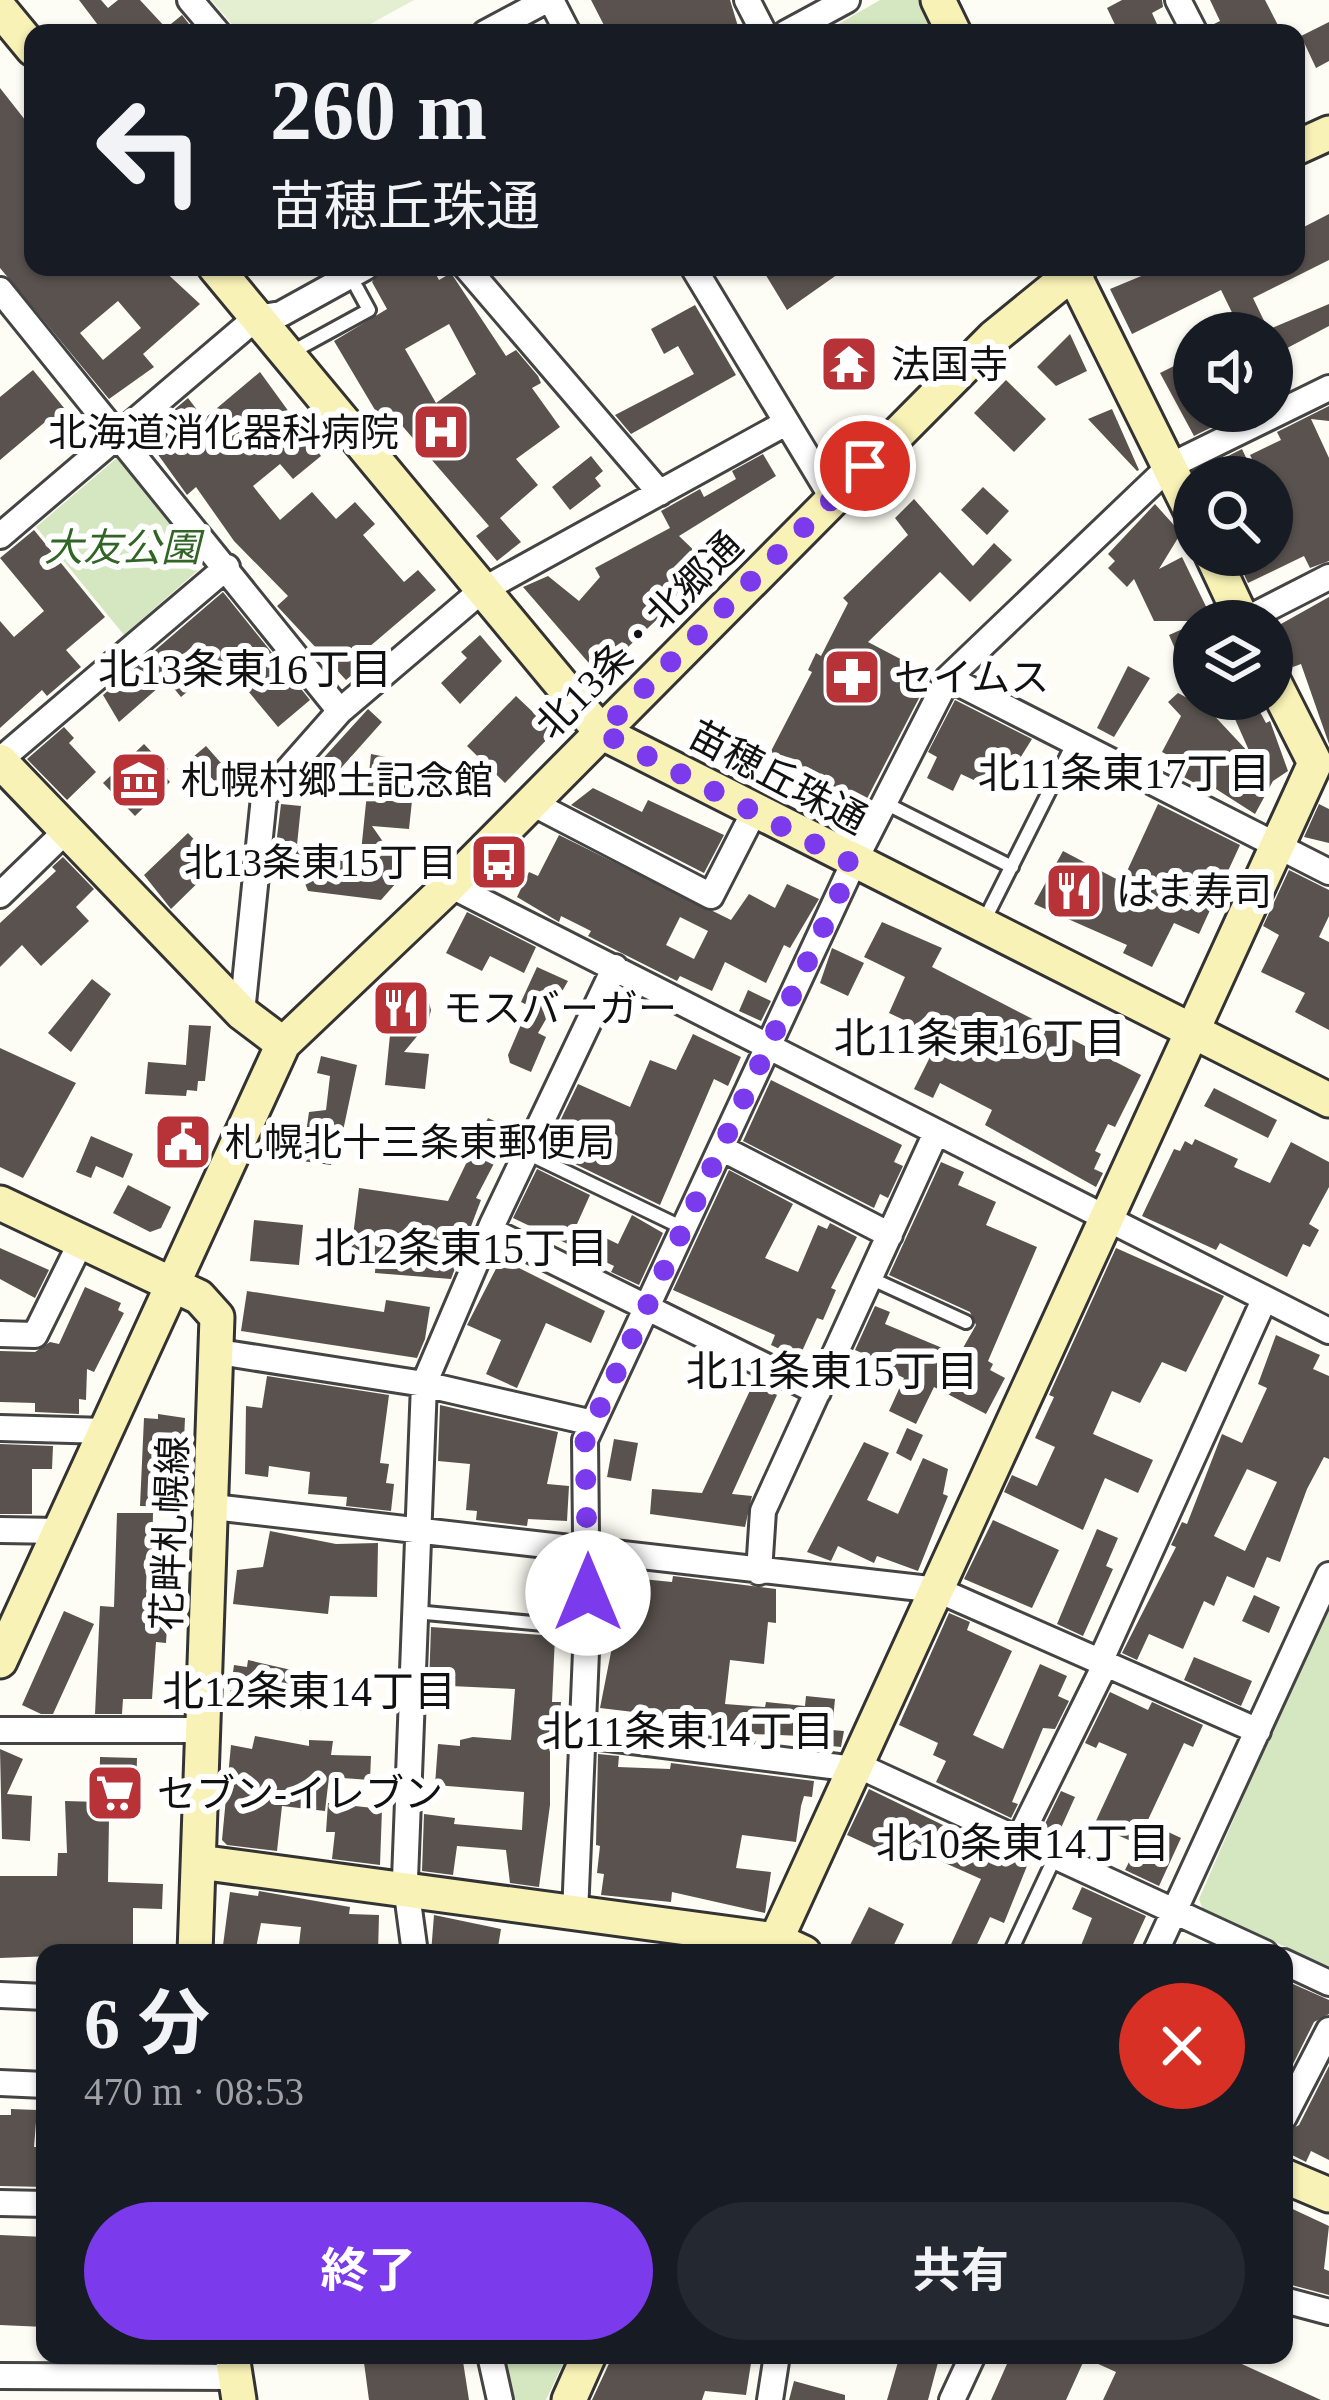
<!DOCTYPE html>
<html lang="ja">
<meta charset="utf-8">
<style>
body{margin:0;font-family:"Times New Roman","Noto Sans JP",serif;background:#242831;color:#f1f3f6;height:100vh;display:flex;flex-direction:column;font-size:45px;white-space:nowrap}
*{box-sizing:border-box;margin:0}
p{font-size:39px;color:#9ea1a6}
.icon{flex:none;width:66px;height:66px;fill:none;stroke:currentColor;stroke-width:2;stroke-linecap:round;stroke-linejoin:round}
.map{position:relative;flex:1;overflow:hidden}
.side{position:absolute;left:36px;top:1944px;width:1257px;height:420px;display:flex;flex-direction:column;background:#171b24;border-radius:24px;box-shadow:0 3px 9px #0004}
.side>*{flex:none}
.guide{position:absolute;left:24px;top:24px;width:1281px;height:252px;border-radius:24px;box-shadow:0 3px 9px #0004;background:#171b24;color:#f1f3f6;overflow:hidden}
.tools{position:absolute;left:1173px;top:312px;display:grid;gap:24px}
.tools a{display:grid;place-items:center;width:120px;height:120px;border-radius:50%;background:#171b24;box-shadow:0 3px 9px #0004;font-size:60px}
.pin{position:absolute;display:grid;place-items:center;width:102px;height:102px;color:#fff;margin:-51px;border:6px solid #fff;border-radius:50%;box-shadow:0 3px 12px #0007}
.me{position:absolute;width:132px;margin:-66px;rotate:0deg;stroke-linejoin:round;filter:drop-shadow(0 0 9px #0008)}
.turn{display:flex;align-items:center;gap:42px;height:252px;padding:0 48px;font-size:54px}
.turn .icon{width:156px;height:156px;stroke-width:2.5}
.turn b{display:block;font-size:84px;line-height:102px}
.round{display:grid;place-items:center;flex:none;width:126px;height:126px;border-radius:63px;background:#242831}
.overview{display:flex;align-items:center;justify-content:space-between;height:204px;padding:0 48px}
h1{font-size:72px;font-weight:700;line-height:90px}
.action{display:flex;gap:24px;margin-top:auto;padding:24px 48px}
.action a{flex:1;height:138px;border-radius:72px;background:#7c3aed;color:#fff;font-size:48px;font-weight:700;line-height:138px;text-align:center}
.action a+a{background:#242831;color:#f1f3f6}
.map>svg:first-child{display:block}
</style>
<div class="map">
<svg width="1329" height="2400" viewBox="0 0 1329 2400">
<rect width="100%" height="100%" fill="#fefdf5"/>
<!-- green -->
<path fill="#d4e7c0" d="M880,0h39l16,33h-112z
M118,457l86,108 -80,70 -88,-108z
M1329,1600v366l-126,-56 -4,-11z
M500,2355h67l-21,45h-36z"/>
<!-- pitch -->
<path fill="#e4efd2" d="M211,0h203l-60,33h-114z"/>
<!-- building -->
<path fill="#59524e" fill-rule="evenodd" d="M79,0h22l7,8 10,-8h22l26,28 16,-13 14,18h-92z
M591,0h139l10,33h-132z
M1122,0h40l1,7 -11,6 9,20h-42l-12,-25z
M1210,0h55l17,33h-71l-1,-7 10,-5z
M1329,22v39l-13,7 -15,-32z
M0,88l33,42v137h127l40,37 -57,50 11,13 -45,32 -109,-131zM118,301l23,27 -38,32 -23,-27z
M1329,214v46l-76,38 17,35h-28l-21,-43 -89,44 -22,-45 53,-22h133v-36z
M382,267h50l7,13 12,-7 55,83 10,-6 22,26 3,7 -9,5 28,39 -44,32 22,26 -38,33 21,24 -24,19 -21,-25 13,-10 -91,-105 -6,3 -17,-14 -41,-69 53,-32 -15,-27zM449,324l27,50 -40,29 -31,-54z
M761,267h87l-61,43z
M1329,304v22l-57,30v-28z
M695,305l41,70 -105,59 -16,-19 79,-41 -16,-28 -14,8 -13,-25z
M1070,334l17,37 -31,15 -19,-19z
M1194,356v55h30l4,8 -34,17 -34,-63z
M33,370l36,44 -13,10 -5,-7 -51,43v-63z
M260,372l61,84 -28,23 -13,-15 -27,22 27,34 32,-28 24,27 19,-17 20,22 -12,11 41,47 14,-12 18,20 -74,63 6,8 -22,19 -69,-74 11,-10 -54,-55 -38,-54 -9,8 -43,-60 44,-37 16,21z
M1006,380l40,39 -32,33 -40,-39z
M1329,406v15l-18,-2 18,39v103l-19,7 -6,-12 -56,27 -13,-28h37v-78h-11l-11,-22 31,-15 -4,-8z
M1112,409l27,61 -2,1 -49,-52z
M1242,449l9,19 -18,9h-32l-3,-6z
M763,454l13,22 -97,60 23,22 -20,22 8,8 -63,60 -5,-6 -28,27 -71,-82 25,-11 31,25 21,-24 -5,-9 75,-40 -9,-17 39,-22 4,8 32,-18 -4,-8z
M591,456l12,15 -8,7 6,8 -31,24 -18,-23z
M983,487l26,24 -22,24 -26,-25z
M914,499l59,67 21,-23 18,17 -42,42 -30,-30 -72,70 63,33 -74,143 -20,-11 6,-13 -74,-39 43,-83 -4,-2 8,-17 5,3 27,-53 -5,-5 65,-63 -13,-17z
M1155,504l26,29 -22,36 23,-12 31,64h-59l-20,-42 -7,8 -19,-19 7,-7 -7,-7z
M34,530l71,87 -39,33 15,17 -34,29 -5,-6 -42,38v-107l14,16 30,-26 -44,-53z
M223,592l87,108 -32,27 -55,-66 -42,36 -14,-17 -48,42 -16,-27z
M1329,597v147l-28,-80 -8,3 -21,-38z
M1194,624v27l-15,7 -10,-23z
M480,635l22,26 -42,43 -19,-21 26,-25 -6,-6z
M1128,666l22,12 -36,59 -17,-9z
M1178,693l30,16 43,46 -25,-56h27l13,24 4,-2 18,50 -15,10 -18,33 -53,-34 -2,6 -20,-11 5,-11 -23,-12 19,-36 -13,-14z
M516,696l38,36 -49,51 -38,-37z
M955,700l77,39 -33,53 -38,-18 -8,17 -26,-13 10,-21 -9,-5z
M368,709l14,13 -49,55 -15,-13z
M64,727l10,11 -5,5 27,29 -29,28 -40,-41z
M144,744l24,25 -5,5 7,8 -35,34 -32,-33z
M206,746l38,43 -13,11 -38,-43z
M371,754l45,9 -7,66 -37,-3 33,47 -24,27 -73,-9 -4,-10 -32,-3 9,-74 20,2 -4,39 64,7z
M593,788l49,24 6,-12 76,35 -20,38 -133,-68z
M1158,804l82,41 -41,89 -25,-11 -22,44 -29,-14 4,-8 -93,-41 29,-53 59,31z
M1319,804l10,5v34l-25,-6z
M188,833l29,31 -46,45 -27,-34z
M559,835l172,85 18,-26 26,14 12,-24 32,15 -29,49 -6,-3 -18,38 -41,-21 -13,29 -32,-15 -3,5 -89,-45 3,-5 -30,-15 -2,6 -42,-25 12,-25 9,4zM680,917l28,14 -14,28 -28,-14z
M63,857l31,32 -18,18 13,14 -48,45 -19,-21 -22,22v-44l56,-52 -4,-4z
M1289,870l40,20v26l-10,21 10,5v88l-34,-18 10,-19 -44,-21 18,-37 -16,-9z
M467,912l69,35 -12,26 -34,-17 -8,15 -36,-18z
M882,922l60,26 -10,19 209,108 -26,52 -7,-3 -13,27 6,3 -7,15 9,4 -7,14 -111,-62 7,-15 -52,-27 -7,15 -19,-9 26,-52 -51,-24 16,-36 -41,-20z
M832,948l32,15 -16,33 -28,-13z
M537,967l31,14 -30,52 8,4 -15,35 -21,-9 -2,-8 21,-49 -8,-4z
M92,979l19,15 -40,58 -23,-19z
M748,990l23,11 -10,20 -22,-10z
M394,995l35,8 2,7 -3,13 -24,29 25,2 -4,35 -40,-4z
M189,1025l22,1 -6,55h-7l-1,10 -10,-1 -1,6 -41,-2 3,-32 38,3z
M693,1034l48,23 -13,29 -14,-7 -54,126 -114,-55 32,-66 52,23 20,-47 26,10z
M0,1048l76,35 -53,95 -23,-11z
M321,1056l36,9 -17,80 -6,-1 -3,21 -29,-4 7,-49 17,-2 4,-34 -13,-3z
M771,1080l131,65 -8,17 9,4 -15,32 -8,-4 -6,14 -131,-67z
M1214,1088l63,32 -9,18 -64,-32z
M488,1118l24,11 -36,69 5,2 -30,79 -76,-6 1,-18 -25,-3 8,-64 89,13z
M176,1122l22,10 -14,29 -22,-10z
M91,1136l42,18 -10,24 -27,-12 -5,12 -15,-6z
M1195,1139l43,20 -4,8 36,16 21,-41 38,20v25l-20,37 10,6 -9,17 -7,-3 -16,33 -67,-34 -4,7 -74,-34 32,-67 6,2 5,-10 7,4z
M941,1162l23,10 -6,13 38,17 -10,23 51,22 -49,114 5,3 -3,6 15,8 -19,36 -52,-27 -18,37 -27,-13 15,-33 -10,-5 2,-5 -41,-18 20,-44 15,6 -5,12 74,31 17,-30 -6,-13 -81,-37z
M537,1169l53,26 -13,29 41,20 14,-29 31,18 -24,52 -28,-13 3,-6 -101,-48z
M729,1170l64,34 -28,54 33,14 20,-47 9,4 3,-6 27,14 -26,51 5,2 -13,30 -6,-2 -18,40 -28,-13 4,-10 -102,-45z
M128,1185l43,22 -10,21 -11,4 -37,-19z
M254,1220l49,5 -4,40 -49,-4z
M0,1248l49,22 -14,28 -35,-19z
M1116,1248l108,48 -38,76 -24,-10 -22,41 -28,-12 -19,43 60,26 -15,33 -33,-15 -22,52 -79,-38 8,-17 25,11 18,-39 -20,-9 19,-41 -5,-2z
M501,1259l104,52 -14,32 -45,-20 -29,65 -31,-14 15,-34 -34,-15z
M85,1287l36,16 -3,7 6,3 -30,59 -7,-3 -1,31 -7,-1v15l-44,-2v-9l-35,-1v-51l35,1 15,-10 9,2z
M247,1291l137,21 2,-12 44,7 -5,32 -8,19 -176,-27z
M1276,1335l44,20 -7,14 16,7v83l-5,-2 -17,32 -27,73 -13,-5 -13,31 -27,-12 -13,30 -10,-5 -21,48 -34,-15 -12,26 -15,-7 54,-106 -5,-2 11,-23 5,2 35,-90 20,9 25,-55 -9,-4zM1247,1469l30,13 -32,69 -31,-15z
M267,1376l122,19 -9,68 9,1 -3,19 8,1 -3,27 -45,-5 1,-9 -39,-3 2,-22 -41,-6 -1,11 -23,-3 1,-68 16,2z
M753,1384l24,11 -45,99 20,2 -7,31 -95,-13 2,-25 50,4z
M440,1405l118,27 -11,52 22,2 -2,35 -39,-2 -1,7 -51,-6 1,-9 -11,-1 4,-46 -32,-3z
M158,1414l27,4 -4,89 -41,-1 4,-88 14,1z
M907,1428l16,7 -12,26 -15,-8z
M614,1439l24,4 -7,38 -24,-4z
M864,1442l25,11 -22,47 31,14 25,-56 25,11 -5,25 5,2 -30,75 -41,-15 -3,7 -36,-17 -7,15 -24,-9z
M0,1444l53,2 -1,23h-20v45h-32z
M117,1513h36l-2,96 17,1 -2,33 -10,-1 -4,57h-29l-1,15h-27l5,-108 14,1z
M993,1520l66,30 -27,58 -68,-29z
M1097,1529l21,9 -12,28 7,3 -30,67 -26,-12z
M270,1531l66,13 42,-1 -1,54 -47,-1 -2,18 -95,-10 4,-34 26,-3z
M673,1576l103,13v34l-8,-1 -4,42 -34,-4 -5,44 40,3 1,-5 39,4 1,-10 29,3 -3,31 12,1 -3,16 -39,-4v-7l-71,-3 -40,-8 1,-6 -92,-11 13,-66 -10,-1v-39l16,1 3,-26 50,5z
M1254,1595l26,12 -11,26 -27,-12z
M64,1611l30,13 -41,90h-12l-19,-9z
M949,1613l21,9 -3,8 45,21 -39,84 30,14 37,-85 27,12 -9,20 11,5 -14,28 -12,-1 -31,74 6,2 -7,14 -75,-36 10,-21 -13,-6 5,-12 -39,-18z
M431,1627l124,9 -3,66h9l-2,25h-9v78l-11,82 -29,-4 -4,-33 -49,-4 -4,29 -31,-4 2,-57 31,4 -1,6 68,6 2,-38 -89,-7 3,-41 22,2v-6l13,-3 38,3 4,-51 -86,-4z
M1194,1657l58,24 -11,25 -57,-26z
M248,1660l61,14 -5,37 -75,-10 5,-36 13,2z
M1110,1692l38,18 4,-8 51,23 -10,22 -9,-4 -37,79 34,16 -22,48 -34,-16 13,-26 -44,-19 33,-71 -28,-12 -3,6 -11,-5z
M255,1736l54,10v-6l24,1 -2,14 40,1 -1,24 -41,-3 -4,34 -43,-5 -5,45 -50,-6 -5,-5 9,-95 21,4z
M0,1749l23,10 -16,35 25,2 -2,45 -28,-2z
M598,1754l21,2 -1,11 52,2 1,-6 143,18 -2,16 -8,-1 -3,10 -5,36 -54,-7 -6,33 35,4 -6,41 -93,-21 -1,10 -70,-7 3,-21 -7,-1 3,-27 -4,-1z
M100,1757l37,1 -2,62 -26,-1 -1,63 55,2 -1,25 -29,-1v45l-133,5v-82h57l1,-23h9l-2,-52 34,1z
M869,1789l158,77 -23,57 -14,-6 -17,36h-26l34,-74 -90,-40 -7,13 -37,-17z
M1061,1791l14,6 -19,42 -15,-7z
M328,1803l54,6 -2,56 -48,-6 3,-27h-9z
M1082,1887l64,29 -17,37h-51l14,-35 -20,-9z
M259,1891l91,16 -1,7 30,1 -1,38h-80l3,-26 -40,-4 -6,30h-33l8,-61 28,4z
M869,1907l35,17 -14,29h-44z
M434,1915l67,14 -4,24h-66z
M1284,1980l45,20v14l-15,8 -25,50 -5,-2z
M1329,2066v94l-18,-9 -5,11 -22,-11v-18l15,-8z
M11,2109l26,1 -3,37h11v40l-45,-1v-71h11z
M1284,2205l45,21 -5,43 5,2v24l-45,-12z
M0,2235l45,2v90l-45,-2z
M363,2355h99l7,45h-100z
M613,2355l139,2 -6,38 -41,-4 -3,9h-110z
M900,2355h40l-12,45h-41z
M1011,2355h211l99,45h-218l13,-28 -31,-14 -19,42h-75z
M794,2381l51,14v5h-56z"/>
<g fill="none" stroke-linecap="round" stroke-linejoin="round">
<!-- lane casing -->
<g stroke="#444" stroke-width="18">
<path id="lane" d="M292,352l77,-42 -12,-22
M885,803l127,64
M984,921l90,-179
M527,1153l158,76
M870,1278l96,44
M415,1612l172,16
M1010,1953l45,-96"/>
</g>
<!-- street casing -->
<g stroke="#444" stroke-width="30">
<path id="street" d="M190,0l28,33
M551,0l17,33
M747,0l17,33
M1178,0l17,33
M485,33l62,-33
M786,33l61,-33
M466,267l194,226
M693,267l140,232
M0,290l340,421
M0,536l256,-218 25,-4 85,-47
M1243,621l86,-44
M948,678l381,194
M0,760l227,-193
M532,803l179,93 44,-86
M450,885l879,446
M0,895l68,-66
M242,1013l22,-216 76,-86 141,-120 303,-167
M723,1149l167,86
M490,1230l328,162
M0,1334l35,1 46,-93
M219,1352l205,32 169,39
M0,1428l106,3
M213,1507l725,83 320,141
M0,1530l60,1
M759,1572l4,-61 172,-376
M0,1730h204
M584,1735l286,36 395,182
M1018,1841l83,-168 -1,-11 164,-362
M575,1914l12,-286 -2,-188 268,-576 95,-186 222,-212 159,-78
M415,1953l-10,-74 19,-495 68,-159 123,-258
M1155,1953l174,-378
M1284,1962l45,21
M0,1995l45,2
M0,2083l45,2
M1284,2117l45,-87
M0,2203l45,1
M1284,2300l45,12
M490,2355l10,45
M0,2376l235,1
M770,2400l7,-45
M952,2400l21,-45"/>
</g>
<!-- secondary casing -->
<g stroke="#333" stroke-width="39">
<path id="secondary" d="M938,0l16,33
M0,9l33,40
M1296,148l33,-15
M215,267l386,465 728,368
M1070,267l124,250
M1212,555l31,66
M0,761l242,252 41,31
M0,1203l199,94 18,20 -22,636
M0,1661l283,-617 167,-159 544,-548 86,-70
M199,1862l577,78 28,13
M770,1953l545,-1190 -43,-85
M1284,2176l45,19
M232,2355l7,45
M569,2400l20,-45"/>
</g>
<!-- lane -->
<use href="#lane" stroke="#fff" stroke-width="12"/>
<!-- street -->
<use href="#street" stroke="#fff" stroke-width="24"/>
<!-- secondary -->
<use href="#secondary" stroke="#f9f2b6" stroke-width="33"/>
</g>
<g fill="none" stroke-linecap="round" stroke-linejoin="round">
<!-- route -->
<path stroke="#7c3aed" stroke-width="21" stroke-dasharray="0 37.8" d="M588,1593l-3,-153 268,-576 -252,-132 264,-266"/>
</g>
<!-- icons -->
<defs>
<g id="temple-square" transform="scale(3)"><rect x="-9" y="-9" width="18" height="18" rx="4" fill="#b73337" stroke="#fff"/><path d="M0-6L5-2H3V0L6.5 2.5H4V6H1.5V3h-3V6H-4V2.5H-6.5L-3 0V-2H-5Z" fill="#fff"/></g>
<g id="hospital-square" transform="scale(3)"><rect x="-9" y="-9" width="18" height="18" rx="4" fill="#b73337" stroke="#fff"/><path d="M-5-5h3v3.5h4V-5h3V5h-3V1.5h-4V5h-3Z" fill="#fff"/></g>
<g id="pharmacy-square" transform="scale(3)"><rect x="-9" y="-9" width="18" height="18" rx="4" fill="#b73337" stroke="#fff"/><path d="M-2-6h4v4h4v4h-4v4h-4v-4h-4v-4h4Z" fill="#fff"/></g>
<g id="museum-square" transform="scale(3)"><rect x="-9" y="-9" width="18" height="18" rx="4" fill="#b73337" stroke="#fff"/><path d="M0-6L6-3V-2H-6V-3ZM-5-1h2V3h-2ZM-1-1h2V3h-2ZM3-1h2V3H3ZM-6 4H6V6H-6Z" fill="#fff"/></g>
<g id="bus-square" transform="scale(3)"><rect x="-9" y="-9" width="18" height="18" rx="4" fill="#b73337" stroke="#fff"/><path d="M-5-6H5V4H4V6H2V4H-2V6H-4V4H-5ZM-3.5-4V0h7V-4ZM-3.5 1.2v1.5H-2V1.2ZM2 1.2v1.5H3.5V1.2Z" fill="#fff"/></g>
<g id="restaurant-square" transform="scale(3)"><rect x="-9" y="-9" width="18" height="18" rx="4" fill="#b73337" stroke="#fff"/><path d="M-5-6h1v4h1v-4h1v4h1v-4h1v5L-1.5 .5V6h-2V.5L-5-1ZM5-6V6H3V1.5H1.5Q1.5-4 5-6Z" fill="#fff"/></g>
<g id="civic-square" transform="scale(3)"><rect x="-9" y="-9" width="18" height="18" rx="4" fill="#b73337" stroke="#fff"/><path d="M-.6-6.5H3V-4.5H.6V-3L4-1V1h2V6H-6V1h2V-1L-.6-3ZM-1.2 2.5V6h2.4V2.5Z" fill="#fff"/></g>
<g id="supermarket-square" transform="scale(3)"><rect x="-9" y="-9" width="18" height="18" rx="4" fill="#b73337" stroke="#fff"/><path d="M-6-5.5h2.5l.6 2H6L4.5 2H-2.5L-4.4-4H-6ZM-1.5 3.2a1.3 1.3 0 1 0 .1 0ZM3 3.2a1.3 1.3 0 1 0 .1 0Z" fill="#fff"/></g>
</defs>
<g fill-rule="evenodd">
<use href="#temple-square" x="849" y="364"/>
<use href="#hospital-square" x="441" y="432"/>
<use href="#pharmacy-square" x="852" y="677"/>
<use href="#museum-square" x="139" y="780"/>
<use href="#bus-square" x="499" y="862"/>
<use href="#restaurant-square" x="1074" y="891"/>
<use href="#restaurant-square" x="401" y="1008"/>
<use href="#civic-square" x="183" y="1142"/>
<use href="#supermarket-square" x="115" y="1793"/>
</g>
<g text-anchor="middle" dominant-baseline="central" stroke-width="12" stroke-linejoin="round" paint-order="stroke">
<!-- poi labels -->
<g font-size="39" fill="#111" stroke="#fff" text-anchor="start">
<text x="891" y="364">法国寺</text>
<text x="399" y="432" text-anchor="end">北海道消化器科病院</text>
<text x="894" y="677">セイムス</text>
<text x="181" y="780">札幌村郷土記念館</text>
<text x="457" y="862" text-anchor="end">北13条東15丁目</text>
<text x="1116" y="891">はま寿司</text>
<text x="443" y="1008">モスバーガー</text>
<text x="225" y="1142">札幌北十三条東郵便局</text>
<text x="157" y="1793">セブン-イレブン</text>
</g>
<!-- park labels -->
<g font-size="39" font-style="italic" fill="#316525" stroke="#fff">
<text x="122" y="547">大友公園</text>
</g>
<!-- street labels -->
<g font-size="39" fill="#111" stroke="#fff">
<text transform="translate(639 635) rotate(-45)">北13条・北郷通</text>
<text transform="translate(778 777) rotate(28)">苗穂丘珠通</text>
<text transform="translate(170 1533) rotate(-88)">花畔札幌線</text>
</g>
<!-- neighbourhood labels -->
<g font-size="42" fill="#111" stroke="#fff">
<text x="245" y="670">北13条東16丁目</text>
<text x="1124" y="774">北11条東17丁目</text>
<text x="980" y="1039">北11条東16丁目</text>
<text x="461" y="1249">北12条東15丁目</text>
<text x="832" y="1372">北11条東15丁目</text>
<text x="309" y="1692">北12条東14丁目</text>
<text x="688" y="1732">北11条東14丁目</text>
<text x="1023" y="1844">北10条東14丁目</text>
</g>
</g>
</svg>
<div class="tools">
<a><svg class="icon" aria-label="sound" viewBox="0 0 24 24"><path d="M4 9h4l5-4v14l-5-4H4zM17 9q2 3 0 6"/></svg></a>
<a><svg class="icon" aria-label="search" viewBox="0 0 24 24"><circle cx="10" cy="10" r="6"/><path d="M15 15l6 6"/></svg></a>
<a><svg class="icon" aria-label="layers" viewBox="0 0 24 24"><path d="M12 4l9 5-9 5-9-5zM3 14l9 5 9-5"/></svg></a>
</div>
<div class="pin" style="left:865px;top:466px;background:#d93025"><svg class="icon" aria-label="arrive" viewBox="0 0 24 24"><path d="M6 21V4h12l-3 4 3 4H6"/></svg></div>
<svg class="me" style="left:588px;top:1593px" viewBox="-20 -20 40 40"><circle r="19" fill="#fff"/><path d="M0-13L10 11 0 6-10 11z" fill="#7c3aed"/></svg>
<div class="guide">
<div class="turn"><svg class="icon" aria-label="left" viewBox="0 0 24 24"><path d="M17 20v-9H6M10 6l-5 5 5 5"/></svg><div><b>260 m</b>苗穂丘珠通</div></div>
</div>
<section class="side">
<div class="overview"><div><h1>6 分</h1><p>470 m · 08:53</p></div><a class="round" style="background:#d93025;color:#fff"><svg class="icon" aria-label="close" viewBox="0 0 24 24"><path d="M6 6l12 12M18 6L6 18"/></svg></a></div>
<div class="action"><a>終了</a><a>共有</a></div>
</section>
</div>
